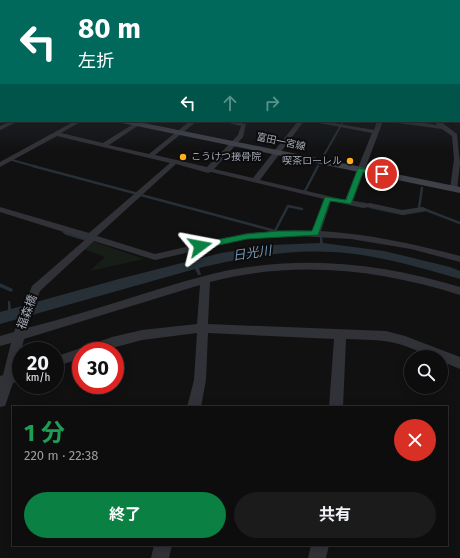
<!DOCTYPE html>
<html lang="ja">
<meta charset="utf-8">
<style>
body{margin:0;font-family:"Fira Sans","Noto Sans JP",sans-serif;background:#1b1b1c;color:#f1f3f6;height:100vh;display:flex;flex-direction:column;font-size:15px;white-space:nowrap}
*{box-sizing:border-box;margin:0}
p{font-size:13px;color:#9a9c9e}
.icon{flex:none;width:22px;height:22px;fill:none;stroke:currentColor;stroke-width:2;stroke-linecap:round;stroke-linejoin:round}
.map{position:relative;flex:1;overflow:hidden}
.details{position:absolute;left:12px;top:406px;width:436px;height:140px;display:flex;flex-direction:column;background:#0d0d0e;border-radius:0px;box-shadow:0 2px 10px #0003,0 0 0 1px #2d2d2e}
.details>*{flex:none}
.guide{position:absolute;left:0px;top:0px;width:460px;height:122px;box-shadow:0 2px 10px #0003,0 0 0 1px #2d2d2e;background:#00695c;color:#fff;overflow:hidden}
.buttons{position:absolute;left:404px;top:350px;display:grid;gap:8px}
.buttons a{display:grid;place-items:center;width:44px;height:44px;border-radius:50%;background:#0d0d0e;box-shadow:0 2px 10px #0003,0 0 0 1px #2d2d2e;font-size:20px}
.speed{position:absolute;left:12px;top:342px;display:flex;gap:8px;font-size:20px;font-weight:700;text-align:center}
.speed>*{display:grid;place-content:center;width:52px;height:52px;border-radius:50%;background:#0d0d0e;box-shadow:0 2px 10px #0003,0 0 0 1px #2d2d2e;line-height:1}
.speed small{font-size:10px;font-weight:400}
.speed .limit{border:6px solid #d22;background:#fff;color:#111}
.pin{position:absolute;display:grid;place-items:center;width:34px;height:34px;color:#fff;margin:-17px;border:2px solid #fff;border-radius:50%;box-shadow:0 1px 4px #0007}
.me{position:absolute;width:44px;margin:-22px;rotate:77deg;stroke-linejoin:round;filter:drop-shadow(0 0 3px #0008)}
.turn{display:flex;align-items:center;gap:14px;height:84px;padding:0 12px;font-size:18px}
.turn .icon{width:52px;height:52px;stroke-width:2.5}
.turn b{display:block;font-size:28px;line-height:34px}
.lanes{display:flex;align-items:center;height:38px;padding:0 12px;background:#0003;justify-content:center;gap:20px;direction:ltr}
.lanes .off{opacity:.35}
.round{display:grid;place-items:center;flex:none;width:42px;height:42px;border-radius:21px;background:#1b1b1c}
.head{display:flex;align-items:center;justify-content:space-between;height:68px;padding:0 12px}
h1{font-size:24px;font-weight:700;line-height:30px;color:#1e9e55}
.primary-button{display:flex;gap:8px;margin-top:auto;padding:8px 12px}
.primary-button a{flex:1;height:46px;border-radius:24px;background:#0b8043;color:#fff;font-size:16px;font-weight:700;line-height:46px;text-align:center}
.primary-button a+a{background:#1b1b1c;color:#f1f3f6}
.map>svg:first-child{display:block}
</style>
<div class="map">
<svg width="460" height="558" viewBox="0 0 460 558">
<rect width="100%" height="100%" fill="#111112"/>
<!-- green -->
<path fill="#171d17" d="M91,242h4l49,17 -54,12 15,-14 -22,-8z"/>
<!-- water -->
<path fill="#263036" d="M320,236h2l1,7 61,8 66,16 10,4v8c-42,-12 -85,-25 -128,-27 -45,-3 -90,6 -133,16l2,7h-3l-3,-6 -195,55v-12l8,-2v-9h2l1,8 108,-30 102,-26 51,-8 48,-2z"/>
<g fill="none" stroke-linecap="round" stroke-linejoin="round">
<!-- stream-far2 -->
<path stroke="#263036" stroke-width="2" d="M338,125l3,1 2,-5
M323,157l17,-30
M12,160l25,7"/>
<!-- stream-far1 -->
<path stroke="#263036" stroke-width="2.5" d="M33,166l105,28
M305,191l13,-25
M141,195l134,36 13,-25 14,3
M354,202l11,2
M370,207l33,7 23,-4 34,13
M419,208l3,-20
M64,232l5,2"/>
<!-- stream -->
<path stroke="#263036" stroke-width="3.5" d="M66,233l20,6
M0,285l11,5"/>
<!-- minor -->
<path fill="#313237" fill-rule="evenodd" d="M459,74h1v2h-1z
M459,86h1v2h-1z
M1,98v4l-1,1v-4z
M459,117h1v4h-1z
M11,121h8l-19,9v-4z
M75,121h7l-21,12 42,10 35,-22h7l-36,24 40,9 41,-33h7l-42,34 52,12 31,-32 3,-9 -20,-5h12l13,3 -3,13 -29,32 39,9 45,-57h6l-44,59 85,20 27,-67 -63,-12h13l52,9 3,-9h6l-30,80 10,3 7,-1 32,7 21,-3 4,2 -4,2 -21,3 -32,-7 -7,1 -32,-7 -10,30c48,3 93,13 139,25v6l-49,-13 -60,-10 -53,-3 -51,3 -92,21 -61,-19 -54,50 -13,37c39,-10 78,-22 116,-34 37,-11 75,-24 114,-28 69,-9 137,1 203,21v8c-82,-26 -166,-35 -250,-13l-2,42 178,7 19,5 55,21v12l-19,-8v-4c-15,0 -27,-9 -42,-13 -17,-5 -36,-4 -53,-5l-3,68h-14l5,-68 -126,-6 -2,47 -5,27h-14l7,-27 3,-47 -55,7 -41,11h-20v7l-26,9v-10l57,-20 30,-7 55,-6 3,-39 -176,54 -7,31 4,-2v12l-8,3 -8,23 -5,1v-31l3,-1 8,-32 -11,3v-10l14,-4 18,-46 54,-47 -86,-27v-5l89,26 81,-70 -113,-27 -57,31v-5zM176,164l32,9 3,-1 113,27 -11,32 -15,-1 -51,3 -92,21 -58,-18z
M395,121h16l26,4 -3,-4h6l17,13 3,29 -3,28h-3l-4,-2 4,-30 -2,-23 -10,-7 -44,-6z
M154,545h18l-3,13h-18z
M311,545h18l-3,13h-18z"/>
<!-- secondary -->
<path fill="#3f4148" fill-rule="evenodd" d="M0,95h1v4h-1z
M118,121h16l326,66v6l-338,-70z"/>
</g>
<!-- sky -->
<linearGradient id="sky" x2="0" y2="1"><stop stop-color="#09090a"/><stop offset="0.48" stop-color="#323844"/><stop offset="1" stop-color="#323844" stop-opacity="0"/></linearGradient>
<rect width="460" height="149" fill="url(#sky)"/>
<!-- route -->
<path fill="#0b8043" stroke="#07532c" d="M358,168l24,4 3,2 -3,2 -19,-4 -12,32 -21,-3 -12,34 -71,4 -47,10 -4,-3 4,-3 47,-9 31,-3h34l13,-34 21,3z"/>
<!-- markers -->
<g fill="#ffae1c" stroke="#0c0c0d" stroke-width="1.5">
<circle cx="183" cy="157" r="4"/>
<circle cx="350" cy="161" r="4"/>
</g>
<g text-anchor="middle" dominant-baseline="central" stroke-width="4" stroke-linejoin="round" paint-order="stroke">
<!-- far-street labels -->
<g font-size="10" fill="#a1a7b4" stroke="#0c0c0d">
<text transform="translate(281 142) rotate(12)">富田一宮線</text>
</g>
<!-- far-poi labels -->
<g font-size="10" fill="#a1a7b4" stroke="#0c0c0d" text-anchor="start">
<text x="191" y="157">こうけつ接骨院</text>
<text x="342" y="161" text-anchor="end">喫茶ローレル</text>
</g>
<!-- street labels -->
<g font-size="12" fill="#a1a7b4" stroke="#0c0c0d">
<text transform="translate(27 312) rotate(-70)">福森橋</text>
</g>
<!-- water labels -->
<g font-size="13" font-style="italic" fill="#7497b3" stroke="#0c0c0d">
<text transform="translate(252 253) rotate(-8)">日光川</text>
</g>
</g>
</svg>
<div class="buttons">
<a><svg class="icon" aria-label="search" viewBox="0 0 24 24"><circle cx="10" cy="10" r="6"/><path d="M15 15l6 6"/></svg></a>
</div>
<div class="speed"><div>20<small>km/h</small></div><div class="limit">30</div></div>
<div class="pin" style="left:382px;top:174px;background:#d93025"><svg class="icon" aria-label="arrive" viewBox="0 0 24 24"><path d="M6 21V4h12l-3 4 3 4H6"/></svg></div>
<svg class="me" style="left:200px;top:246px" viewBox="-20 -20 40 40"><path d="M0-17L14 15 0 8-14 15z" fill="#0b8043" stroke="#fff" stroke-width="4"/></svg>
<div class="guide">
<div class="turn"><svg class="icon" aria-label="left" viewBox="0 0 24 24"><path d="M17 20v-9H6M10 6l-5 5 5 5"/></svg><div><b>80 m</b>左折</div></div>
<div class="lanes"><svg class="icon" aria-label="left" viewBox="0 0 24 24"><path d="M17 20v-9H6M10 6l-5 5 5 5"/></svg><svg class="icon off" aria-label="ahead" viewBox="0 0 24 24"><path d="M12 20V5M6 11l6-6 6 6"/></svg><svg class="icon off" aria-label="right" viewBox="0 0 24 24"><path d="M7 20v-9h11M14 6l5 5-5 5"/></svg></div>
</div>
<section class="details">
<div class="head"><div><h1>1 分</h1><p>220 m · 22:38</p></div><a class="round" style="background:#d93025;color:#fff"><svg class="icon" aria-label="close" viewBox="0 0 24 24"><path d="M6 6l12 12M18 6L6 18"/></svg></a></div>
<div class="primary-button"><a>終了</a><a>共有</a></div>
</section>
</div>
